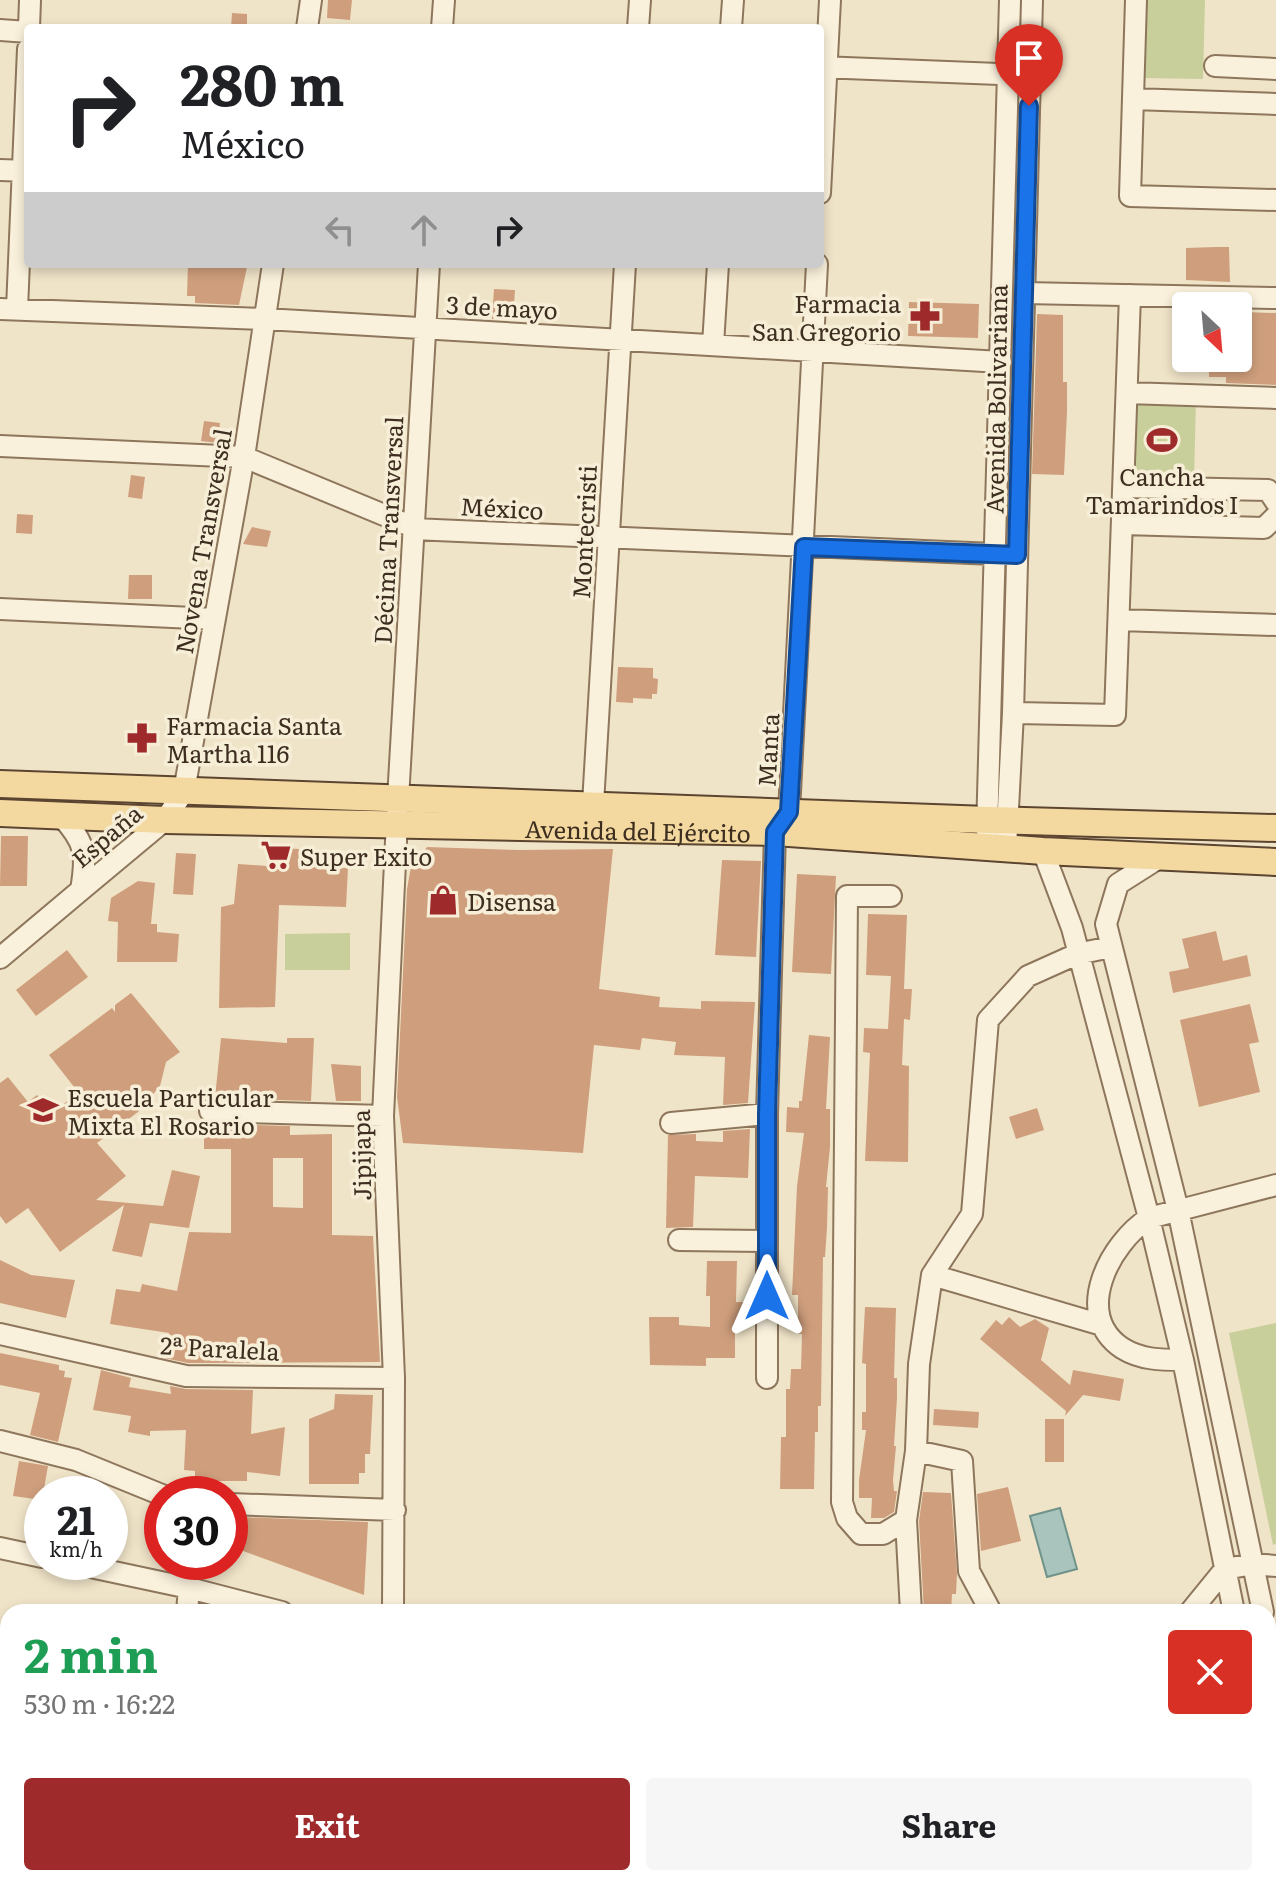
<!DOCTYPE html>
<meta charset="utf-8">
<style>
body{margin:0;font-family:Literata,serif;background:#f6f6f6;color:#202124;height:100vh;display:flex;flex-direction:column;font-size:30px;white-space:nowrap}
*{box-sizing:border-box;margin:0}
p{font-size:26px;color:#757577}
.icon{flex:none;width:44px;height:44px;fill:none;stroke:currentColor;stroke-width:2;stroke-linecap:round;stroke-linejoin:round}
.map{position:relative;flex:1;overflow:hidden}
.side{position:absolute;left:0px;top:1604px;width:1276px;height:282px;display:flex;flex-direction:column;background:#fff;border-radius:24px 24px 0 0;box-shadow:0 4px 12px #0003}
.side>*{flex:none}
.banner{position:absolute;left:24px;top:24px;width:800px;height:244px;border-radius:8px;box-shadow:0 4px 12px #0003;background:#fff;color:#202124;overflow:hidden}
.needle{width:52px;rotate:154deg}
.buttons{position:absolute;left:1172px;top:292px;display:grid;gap:16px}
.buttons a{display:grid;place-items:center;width:80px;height:80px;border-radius:8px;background:#fff;box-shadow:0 4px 12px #0003;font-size:40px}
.speed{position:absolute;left:24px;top:1476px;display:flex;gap:16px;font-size:40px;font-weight:700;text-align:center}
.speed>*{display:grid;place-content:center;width:104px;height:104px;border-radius:50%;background:#fff;box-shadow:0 4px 12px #0003;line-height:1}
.speed small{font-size:20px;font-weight:400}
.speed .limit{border:12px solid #d22;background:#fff;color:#111}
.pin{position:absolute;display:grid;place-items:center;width:68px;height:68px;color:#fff;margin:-82px -34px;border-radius:50% 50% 50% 0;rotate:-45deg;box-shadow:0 0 8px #0007}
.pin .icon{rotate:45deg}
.me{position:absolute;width:88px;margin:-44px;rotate:0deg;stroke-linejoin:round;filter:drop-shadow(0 0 6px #0008)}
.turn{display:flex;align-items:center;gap:28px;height:168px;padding:0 24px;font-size:36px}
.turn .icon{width:104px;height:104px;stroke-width:2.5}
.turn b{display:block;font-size:56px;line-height:68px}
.lanes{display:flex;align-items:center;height:76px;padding:0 24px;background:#0003;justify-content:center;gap:40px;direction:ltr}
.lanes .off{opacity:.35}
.round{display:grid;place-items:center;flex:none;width:84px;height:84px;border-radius:8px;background:#f6f6f6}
.head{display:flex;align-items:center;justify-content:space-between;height:136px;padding:0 24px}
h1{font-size:48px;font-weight:700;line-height:60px;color:#1e9e55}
.button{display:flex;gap:16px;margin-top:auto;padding:16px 24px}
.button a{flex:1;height:92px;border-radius:8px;background:#9e2a2b;color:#fff;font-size:32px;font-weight:700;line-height:92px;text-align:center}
.button a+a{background:#f6f6f6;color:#202124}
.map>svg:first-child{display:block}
</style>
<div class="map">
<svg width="1276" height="1885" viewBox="0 0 1276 1885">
<rect width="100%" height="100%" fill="#f0e4c8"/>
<!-- green -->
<path fill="#c9cf9b" d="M1141,0h64l-2,79 -64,-1z
M1131,397l65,2 -2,83 -65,-1z
M350,933v37h-65v-36z
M1276,1323v221l-3,1 -44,-212z"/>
<!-- water -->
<path fill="#a9c4bc" stroke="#6f938a" stroke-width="2" d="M1060,1508l17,61 -30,8 -17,-61z
M481,1878h319l6,7h-390z"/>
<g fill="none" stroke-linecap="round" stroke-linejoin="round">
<!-- river -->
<path stroke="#a9c4bc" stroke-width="32" d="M726,1878l16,7"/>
</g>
<!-- building -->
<path fill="#cf9f7d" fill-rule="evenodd" d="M328,0h24l-2,20 -23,-2z
M232,13l15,1v14h-16z
M1215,247h14l1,35 -44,-2v-32z
M188,264l59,3 -8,38 -44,-2v-7h-8z
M494,289l21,1 -2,30 -21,-1z
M909,302l70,2 -1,34 -70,-2z
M1244,312l32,1v72l-50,-2v-6h-17v-19h29v-42l6,1z
M1037,314l26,1v67h4v30l-3,63 -32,-1z
M204,421l16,2 -2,20 -17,-2z
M131,475l14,2 -3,22 -14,-2z
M17,514l16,1 -1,19 -16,-1z
M252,527l19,4 -4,16 -24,-3z
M129,575h23v24h-24z
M618,667l35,1v10l5,1 -1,15h-5v5l-19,-1v5l-17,-1z
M1,836h27l-1,50h-27z
M427,847l92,3 94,-1 -14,140 61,8 -1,10 42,2v-8l54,1 -7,101 -25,2 2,-48 -51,-2 2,-13 -34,-4 -2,12 -46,-5 -11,108 -180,-10 -6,-46 10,-208 4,-22z
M282,848l17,1 -1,17 50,2 -2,39 -67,-2 -4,102 -56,1 2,-101 13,-3 4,-40 43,3z
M176,853l20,1 -3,41 -20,-1z
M722,860l39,1 -5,96 -41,-2z
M797,874l39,2 -5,98 -39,-2z
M138,881l17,2 -4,41h6v8l22,2 -2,28h-60l1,-40 -10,-1 3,-23z
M868,914l39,1 -3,74h8l-2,31 -6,-1 -2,46 7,1 -1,96 -43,-1 5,-108 -7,-1 1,-24 24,1 3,-53 -25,-1z
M1216,931l7,30 24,-6 4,21 -78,17 -4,-21 20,-4 -7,-29z
M67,950l21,27 -52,39 -20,-26z
M131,993l49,59 -14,10 -6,24 -22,26 -41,31 29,33 -30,24 67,6 9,-36 28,6 -11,52 -39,-5 -8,34 -30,-6 12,-46 -64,47 -32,-44 -22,16 -6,-8v-133l8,-6 20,25 9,-7 15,19 26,-22 -29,-37 63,-47 3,4v-7z
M1250,1004l9,38 -10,2 11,48 -61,15 -19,-87z
M809,1035l21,2 -4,72h4v38l-4,40h2l-1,41 -2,29h-2l-2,149h-3v26h-3l-1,57h-34l1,-52h5v-48h4l1,-20h10l1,-35h-4v-39h-6l5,-109 7,-53 -18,-1 1,-25 12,1v-7h3z
M221,1038l66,5v-5h27l-3,63 -96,-3z
M331,1064l30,2v35h-25z
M1037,1108l7,22 -28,9 -7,-22z
M212,1124l78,2v9l42,-1v101l41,1 7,126 -192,1 -24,-5 5,-25 -59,-9 6,-35 24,3 2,-8 35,7 12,-59 42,1v-84h-27v-21h8zM273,1158h30v50l-30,-1z
M750,1129l-2,49 -53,-2 -2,51 -27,1 2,-93 28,-1v7l27,1v-11z
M0,1260l31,15 44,5 -9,38 -66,-15z
M707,1261h30l-1,41h7v20h-8v36h-29v8l-56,-1 -1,-48h30v8l31,2v-31h-4z
M865,1307l31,1 -2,70h3v20l-3,48h2l-3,34 1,11h3l-3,21 -10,6h-13l1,-20h-13v-18l7,-50h-4v-18h4v-48l-4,-1z
M1009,1317l11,10 15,-8 14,9 -8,32 29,25 3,-15 51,9 -4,22 -37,-6 -18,21 1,-5 -86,-72 16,-19 6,5z
M0,1353l59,12v5l6,1 -1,6 8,1 -14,64 -28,-7 10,-42 -40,-8z
M101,1370l30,8 -2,9 42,7 -1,-8 16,3 67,1 -2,44 34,-7 -5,49 -33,-4v9h-52v-10l-11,-1 2,-40 -36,1v5l-22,-4 3,-16 -38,-6z
M335,1394l38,1 -3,59h-5v19h-6v11h-50v-65l25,-10z
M934,1409l45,3 -1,16 -45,-3z
M1045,1419h19v43h-19z
M19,1461l29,5 -6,34 -29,-4z
M1008,1487l13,54 -40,10 -4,-57z
M923,1492l28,1 6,81 -1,20h-4l-1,18h-27l-5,-91z
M239,1517l129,5 -4,73 -129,-47z"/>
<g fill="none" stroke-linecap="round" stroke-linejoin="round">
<!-- minor casing -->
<g stroke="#8d765c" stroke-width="24">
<path id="minor" d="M1136,0l-6,196 146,4
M29,28l1,-28
M307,28l4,-28
M442,28l2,-28
M638,28l2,-28
M731,28l2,-28
M0,30l28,2
M1215,66l61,3
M820,67l202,8
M1133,99l143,5
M0,170l28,1
M820,193l10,-193
M1024,293l252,5
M0,309l265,10 736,43
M17,309l11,-260
M713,345l5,-81
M1127,393l149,5
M0,446l244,11 169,70v2l604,26
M1124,487l144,3 8,12
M1123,524l141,4 12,-12
M0,609l215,10
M1119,620l157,5
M1013,713l102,2 15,-420
M593,804l32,-540
M987,832l23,-832
M1006,847l7,-134 19,-713
M1043,851l29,77 77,290 34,142 51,252
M1162,856l-44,28 -12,40 72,286 85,402
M81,890l84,-70 19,-29 60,-334 29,-193
M891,896h-44l-5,606 5,16 14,16h22l23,-14 10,-69 3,-87 13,-89 40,-61 16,-194 40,-44 49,-22 34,-7
M0,958l81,-68c6,-35 5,-47 -19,-73
M210,1111l173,5
M671,1123l96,-9
M679,1240l88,1
M932,1275l170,50
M0,1334l186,42 208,2
M1183,1360c-21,0 -42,0 -61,-12 -50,-34 -12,-105 27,-130l127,-33
M767,1378v-264l8,-282 14,-20 28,-548
M0,1441l76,19 86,35
M916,1451l46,10 7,110 22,41
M230,1504l165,6
M906,1520l5,92
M0,1548l42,9
M67,1562l122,26 93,24
M187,1612l2,-24
M393,1612l1,-234 -11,-262 15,-317 31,-535
M1190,1612l35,-43 28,-5 23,2
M1268,1638l8,38
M0,1652l8,2
M0,1757l8,2
M1268,1773l8,37
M392,1878v7
M1126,1878l8,7"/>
</g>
<!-- major casing -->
<g stroke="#5b4430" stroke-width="30">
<g id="major">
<path d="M0,784l988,36 288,8"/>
<path id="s1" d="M0,813l165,7 610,12 268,19 233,11"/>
</g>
</g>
<!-- path -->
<path stroke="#8d765c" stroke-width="3" stroke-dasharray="6 4" stroke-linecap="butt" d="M0,1811l8,9"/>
<!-- minor -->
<use href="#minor" stroke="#faf1dc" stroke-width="20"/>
<!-- major -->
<use href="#major" stroke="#f3d9a0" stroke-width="26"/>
</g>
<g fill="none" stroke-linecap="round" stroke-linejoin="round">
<!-- route casing -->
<g stroke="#114b97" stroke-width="20">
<path id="route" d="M767,1296v-182l8,-282 14,-20 15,-265 213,8 12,-449"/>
</g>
<!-- route -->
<use href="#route" stroke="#1a73e8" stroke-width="14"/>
</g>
<!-- icons -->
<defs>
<g id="pharmacy-bare" transform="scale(2.4)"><path d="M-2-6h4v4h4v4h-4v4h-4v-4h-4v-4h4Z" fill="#9e2a2b" stroke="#f7eed8" stroke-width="2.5" paint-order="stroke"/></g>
<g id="stadium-bare" transform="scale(2.4)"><path d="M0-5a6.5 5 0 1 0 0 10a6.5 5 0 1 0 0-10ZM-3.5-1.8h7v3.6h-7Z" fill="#9e2a2b" stroke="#f7eed8" stroke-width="2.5" paint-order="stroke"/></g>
<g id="supermarket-bare" transform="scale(2.4)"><path d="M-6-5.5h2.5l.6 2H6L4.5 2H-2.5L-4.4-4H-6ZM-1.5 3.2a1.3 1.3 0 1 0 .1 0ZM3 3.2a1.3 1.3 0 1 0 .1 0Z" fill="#9e2a2b" stroke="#f7eed8" stroke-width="2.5" paint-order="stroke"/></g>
<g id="shop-bare" transform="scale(2.4)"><path d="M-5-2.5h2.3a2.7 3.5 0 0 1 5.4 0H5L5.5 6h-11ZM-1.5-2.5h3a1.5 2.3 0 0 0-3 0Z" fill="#9e2a2b" stroke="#f7eed8" stroke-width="2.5" paint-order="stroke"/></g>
<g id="university-bare" transform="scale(2.4)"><path d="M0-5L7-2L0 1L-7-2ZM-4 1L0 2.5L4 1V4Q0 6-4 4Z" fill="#9e2a2b" stroke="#f7eed8" stroke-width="2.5" paint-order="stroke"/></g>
</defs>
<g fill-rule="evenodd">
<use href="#pharmacy-bare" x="925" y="316"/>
<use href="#stadium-bare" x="1162" y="440"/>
<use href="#pharmacy-bare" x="142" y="738"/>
<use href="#supermarket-bare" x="276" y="855"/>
<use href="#shop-bare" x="443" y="900"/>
<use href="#university-bare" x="43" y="1110"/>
</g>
<g text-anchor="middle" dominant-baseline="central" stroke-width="7" stroke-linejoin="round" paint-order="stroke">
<!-- poi labels -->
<g font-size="24" fill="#3d2e20" stroke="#f7eed8" text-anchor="start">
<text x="901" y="302" text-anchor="end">Farmacia<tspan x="901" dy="28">San Gregorio</tspan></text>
<text x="1162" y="475" text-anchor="middle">Cancha<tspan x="1162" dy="28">Tamarindos I</tspan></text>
<text x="166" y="724">Farmacia Santa<tspan x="166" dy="28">Martha 116</tspan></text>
<text x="300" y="855">Super Exito</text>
<text x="467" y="900">Disensa</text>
<text x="67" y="1096">Escuela Particular<tspan x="67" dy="28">Mixta El Rosario</tspan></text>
</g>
<!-- street labels -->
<g font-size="24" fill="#3d2e20" stroke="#f7eed8">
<text transform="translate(502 306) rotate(3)">3 de mayo</text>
<text transform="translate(995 399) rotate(-89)">Avenida Bolivariana</text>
<text transform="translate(502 507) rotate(3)">México</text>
<text transform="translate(387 530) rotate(-87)">Décima Transversal</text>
<text transform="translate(583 532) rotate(-87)">Montecristi</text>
<text transform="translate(202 541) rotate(-80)">Novena Transversal</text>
<text transform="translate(767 750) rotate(-87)">Manta</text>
<text stroke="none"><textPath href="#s1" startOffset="638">Avenida del Ejército</textPath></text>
<text transform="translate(106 835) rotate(-40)">España</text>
<text transform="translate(360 1155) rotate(-91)">Jipijapa</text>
<text transform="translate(220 1347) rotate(3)">2ª Paralela</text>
</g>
</g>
</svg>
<div class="buttons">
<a><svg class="needle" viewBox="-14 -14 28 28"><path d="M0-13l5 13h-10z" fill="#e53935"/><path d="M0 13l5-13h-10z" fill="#757577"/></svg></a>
</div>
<div class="speed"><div>21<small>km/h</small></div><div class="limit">30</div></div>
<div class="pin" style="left:1029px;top:106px;background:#d93025"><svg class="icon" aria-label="arrive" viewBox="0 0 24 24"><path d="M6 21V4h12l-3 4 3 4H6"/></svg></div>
<svg class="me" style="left:767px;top:1296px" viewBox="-20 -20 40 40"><path d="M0-17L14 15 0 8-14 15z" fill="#1a73e8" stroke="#fff" stroke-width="4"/></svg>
<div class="banner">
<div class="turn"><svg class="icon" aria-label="right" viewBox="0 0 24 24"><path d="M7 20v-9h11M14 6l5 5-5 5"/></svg><div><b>280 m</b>México</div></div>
<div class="lanes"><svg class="icon off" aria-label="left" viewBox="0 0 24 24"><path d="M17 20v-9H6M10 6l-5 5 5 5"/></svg><svg class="icon off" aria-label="ahead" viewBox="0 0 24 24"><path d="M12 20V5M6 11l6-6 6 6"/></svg><svg class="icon" aria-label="right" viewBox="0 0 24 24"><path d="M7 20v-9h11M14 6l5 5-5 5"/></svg></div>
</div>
<section class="side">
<div class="head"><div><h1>2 min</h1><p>530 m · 16:22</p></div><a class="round" style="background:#d93025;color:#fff"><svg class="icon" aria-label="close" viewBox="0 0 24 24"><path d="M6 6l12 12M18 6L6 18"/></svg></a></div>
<div class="button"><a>Exit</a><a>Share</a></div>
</section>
</div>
